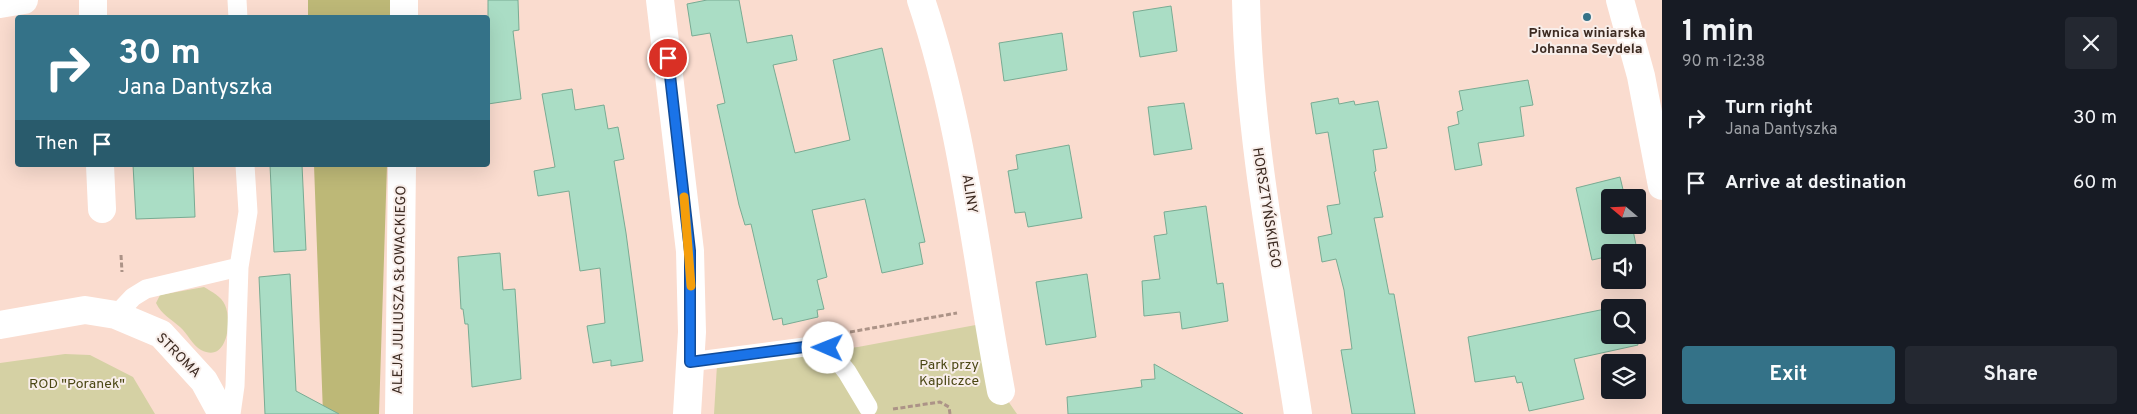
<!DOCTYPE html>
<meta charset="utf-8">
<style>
body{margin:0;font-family:Overpass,sans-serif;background:#242831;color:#f1f3f6;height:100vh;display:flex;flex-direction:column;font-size:19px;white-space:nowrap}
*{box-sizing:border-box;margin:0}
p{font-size:16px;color:#9ea1a6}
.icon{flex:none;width:28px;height:28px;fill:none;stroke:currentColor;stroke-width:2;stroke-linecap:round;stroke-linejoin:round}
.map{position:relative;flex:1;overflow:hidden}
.drawer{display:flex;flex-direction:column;background:#171b24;width:475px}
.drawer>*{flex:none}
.top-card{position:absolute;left:15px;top:15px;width:475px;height:152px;border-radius:5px;box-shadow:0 5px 20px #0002;background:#347288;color:#fff;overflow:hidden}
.needle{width:32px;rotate:289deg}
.fabs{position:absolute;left:1601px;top:189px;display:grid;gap:10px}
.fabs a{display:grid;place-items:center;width:45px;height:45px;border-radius:5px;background:#171b24;box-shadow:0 5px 20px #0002;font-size:25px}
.pin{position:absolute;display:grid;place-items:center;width:42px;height:42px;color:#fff;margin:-21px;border:2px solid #fff;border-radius:50%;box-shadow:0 1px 5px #0007}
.me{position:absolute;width:55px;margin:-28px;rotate:271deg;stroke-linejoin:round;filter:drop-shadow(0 0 4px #0008)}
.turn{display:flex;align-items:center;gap:18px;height:105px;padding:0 20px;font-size:22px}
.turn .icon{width:65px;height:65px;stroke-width:2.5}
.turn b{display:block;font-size:35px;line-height:42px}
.then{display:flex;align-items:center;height:48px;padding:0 20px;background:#0003;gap:10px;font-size:19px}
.round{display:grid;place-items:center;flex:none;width:52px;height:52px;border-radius:5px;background:#242831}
.summary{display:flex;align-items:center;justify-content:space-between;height:85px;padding:0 20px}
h1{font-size:30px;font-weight:700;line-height:38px}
.primary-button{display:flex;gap:10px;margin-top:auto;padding:10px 20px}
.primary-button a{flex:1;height:58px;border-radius:5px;background:#347288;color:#fff;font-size:20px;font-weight:700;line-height:58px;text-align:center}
.primary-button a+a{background:#242831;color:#f1f3f6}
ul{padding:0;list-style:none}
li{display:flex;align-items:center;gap:15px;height:65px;padding:0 20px}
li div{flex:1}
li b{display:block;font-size:19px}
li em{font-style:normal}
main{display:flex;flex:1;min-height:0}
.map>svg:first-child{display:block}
</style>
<main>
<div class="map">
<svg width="1662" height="414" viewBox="0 0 1662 414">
<rect width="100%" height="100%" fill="#fadccf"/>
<!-- green -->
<path fill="#d5d1a4" d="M204,287c8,5 17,9 21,18 7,15 3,59 -24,45 -8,-4 -14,-17 -21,-23 -9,-8 -18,-12 -24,-24l4,-8z
M981,324l20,67 16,23h-303l3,-49 141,-18z
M65,354l25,1 43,22 22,37h-155v-51z"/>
<!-- forest -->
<path fill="#bdb877" d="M308,0h82l1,17h-83z
M314,165h73l-8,249h-56z"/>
<!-- building -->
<path fill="#aaddc5" stroke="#79ab93" d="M488,0h30l1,30 -6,1 8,68 -33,5z
M707,0h32l8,43 45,-8 5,25 -24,5 22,88 55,-13 -17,-80 49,-12 43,194 -6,1 4,21 -41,9 -17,-74 -53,11 15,67 -10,3 7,29 -7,1 1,7 -35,8 -1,-7 -9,2 -22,-96 -6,1 -6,-20 -22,-100 8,-2 -15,-70 -18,3 -5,-32z
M1171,6l6,45 -37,6 -7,-45z
M1062,33l5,37 -63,11 -5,-38z
M1528,80l5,25 -13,2 4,29 -46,7 4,22 -27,5 -7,-43 11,-3 -2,-12 6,-2 -4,-19z
M572,89l3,21 29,-5 4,24 10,-2 6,32 -10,2 12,72 17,128 -32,5v-6l-18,3 -6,-37 18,-3 -5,-55 -20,3 -11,-80 -31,5 -4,-25 21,-4 -13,-73z
M1338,98l1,6 15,-3 1,4 23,-4 9,47 -14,2 3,21 -2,1 9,45 -9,1 15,76h5l21,120h-63l-11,-64 11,-1 -8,-59 -8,-31 -14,3 -4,-25 14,-3 -5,-28 13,-2 -12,-72 -12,2 -5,-31z
M1184,103l8,46 -38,6 -6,-48z
M1069,145l13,73 -54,9 -3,-15 -10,1 -7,-42 10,-2 -2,-14z
M133,165h60l2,52 -59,2z
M270,165h32l4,85 -32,2z
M1620,177l5,21h-15v27h22l5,25 -27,2v4l-18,4 -16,-72z
M1206,206l11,78 6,-1 5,38 -46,8 -2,-17 -36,4 -2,-35 18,-2 -6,-43 13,-2 -3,-22z
M500,253l3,37 12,-1 6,90 -49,8 -4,-63h-3l-2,-15h-2l-3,-52z
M290,274l6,117 43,23h-74l-6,-137z
M1087,274l9,63 -50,8 -10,-63z
M1610,308v27h26l2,10 -64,14 10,40 -55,12 -7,-29 -5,1 -2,-7 -40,6 -7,-45z
M1154,364l89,50h-175l-1,-17 75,-10 -1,-7 14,-1z"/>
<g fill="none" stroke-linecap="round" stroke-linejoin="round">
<!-- path -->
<path stroke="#ac9387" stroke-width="3" stroke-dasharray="5 2.5" stroke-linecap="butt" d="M121,255l1,17
M850,332l107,-19
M893,409l47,-7 9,5 1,7"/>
<!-- service -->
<path stroke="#fff" stroke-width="19" d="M237,0l1,18
M116,315l17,-18 13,-8 93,-22
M690,362l122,-16 16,2 19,24 21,35
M231,414l4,-28 4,-119 9,-55 -3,-47"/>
<!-- minor -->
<path stroke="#fff" stroke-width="28" d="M93,0v18
M660,0l30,251 2,81 -5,82
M921,0c43,127 55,260 80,391
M1246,0c3,139 31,277 52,414
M1620,0l21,76 21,110
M0,4l24,-4
M404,18v-18
M100,165l2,44
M399,414l3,-249"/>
<!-- tertiary -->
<path stroke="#fff" stroke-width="28" d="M0,325l85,-15 31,5 45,19 43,47 18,33"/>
</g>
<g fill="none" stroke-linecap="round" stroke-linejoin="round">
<!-- route casing -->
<g stroke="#114b97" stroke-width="12">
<path id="route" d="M668,58l22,193v111l122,-16 16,2"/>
</g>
<!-- route -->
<use href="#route" stroke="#1a73e8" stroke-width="9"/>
<!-- slow -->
<path stroke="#f59e0b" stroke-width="9" d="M684,197l7,89"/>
</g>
<!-- markers -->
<circle fill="#347288" stroke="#f8eeea" stroke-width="2" cx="1587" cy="17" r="5"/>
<g text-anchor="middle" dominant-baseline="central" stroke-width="4" stroke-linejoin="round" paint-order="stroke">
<!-- poi labels -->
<g font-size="14" font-weight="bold" fill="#3c2a21" stroke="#f8eeea">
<text x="1587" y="33">Piwnica winiarska<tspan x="1587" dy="16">Johanna Seydela</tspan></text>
</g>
<!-- street labels -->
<g font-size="14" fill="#3c2a21" stroke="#f8eeea">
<text transform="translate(969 194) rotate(81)">ALINY</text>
<text transform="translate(1266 208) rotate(81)">HORSZTYŃSKIEGO</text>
<text transform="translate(400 290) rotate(-89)">ALEJA JULIUSZA SŁOWACKIEGO</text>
<text transform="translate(178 356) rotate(45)">STROMA</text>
</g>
<!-- park labels -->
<g font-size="14" fill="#4b4714" stroke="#f8eeea">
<text x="949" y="365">Park przy<tspan x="949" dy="16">Kapliczce</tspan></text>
<text x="77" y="384">ROD "Poranek"</text>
</g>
</g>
</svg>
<div class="fabs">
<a><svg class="needle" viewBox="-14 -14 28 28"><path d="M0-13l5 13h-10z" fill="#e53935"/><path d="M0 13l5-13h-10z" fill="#9ea1a6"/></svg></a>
<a><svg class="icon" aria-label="sound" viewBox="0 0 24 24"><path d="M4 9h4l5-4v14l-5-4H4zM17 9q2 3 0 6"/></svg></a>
<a><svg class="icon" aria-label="search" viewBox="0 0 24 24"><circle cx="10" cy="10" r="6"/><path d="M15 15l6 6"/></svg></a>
<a><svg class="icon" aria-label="layers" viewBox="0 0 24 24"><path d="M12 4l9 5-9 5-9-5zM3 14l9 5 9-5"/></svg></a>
</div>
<div class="pin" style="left:668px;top:58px;background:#d93025"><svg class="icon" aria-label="arrive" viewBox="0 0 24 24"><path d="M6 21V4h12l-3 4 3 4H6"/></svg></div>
<svg class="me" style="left:828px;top:348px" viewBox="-20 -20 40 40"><circle r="19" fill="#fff"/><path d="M0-13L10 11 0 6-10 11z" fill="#1a73e8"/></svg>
<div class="top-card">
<div class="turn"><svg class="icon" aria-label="right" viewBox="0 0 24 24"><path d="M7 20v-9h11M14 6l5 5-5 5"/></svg><div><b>30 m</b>Jana Dantyszka</div></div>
<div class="then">Then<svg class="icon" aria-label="arrive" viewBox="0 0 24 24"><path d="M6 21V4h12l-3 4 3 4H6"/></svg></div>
</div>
</div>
<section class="drawer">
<div class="summary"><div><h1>1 min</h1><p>90 m · 12:38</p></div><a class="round"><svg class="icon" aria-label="close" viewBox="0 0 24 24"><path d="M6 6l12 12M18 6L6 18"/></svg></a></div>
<ul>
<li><svg class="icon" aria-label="right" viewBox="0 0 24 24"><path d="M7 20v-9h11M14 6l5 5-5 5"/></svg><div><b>Turn right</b><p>Jana Dantyszka</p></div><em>30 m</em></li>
<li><svg class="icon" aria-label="arrive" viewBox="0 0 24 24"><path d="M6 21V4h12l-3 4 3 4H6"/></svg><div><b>Arrive at destination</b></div><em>60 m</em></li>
</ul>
<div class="primary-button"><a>Exit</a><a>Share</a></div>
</section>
</main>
